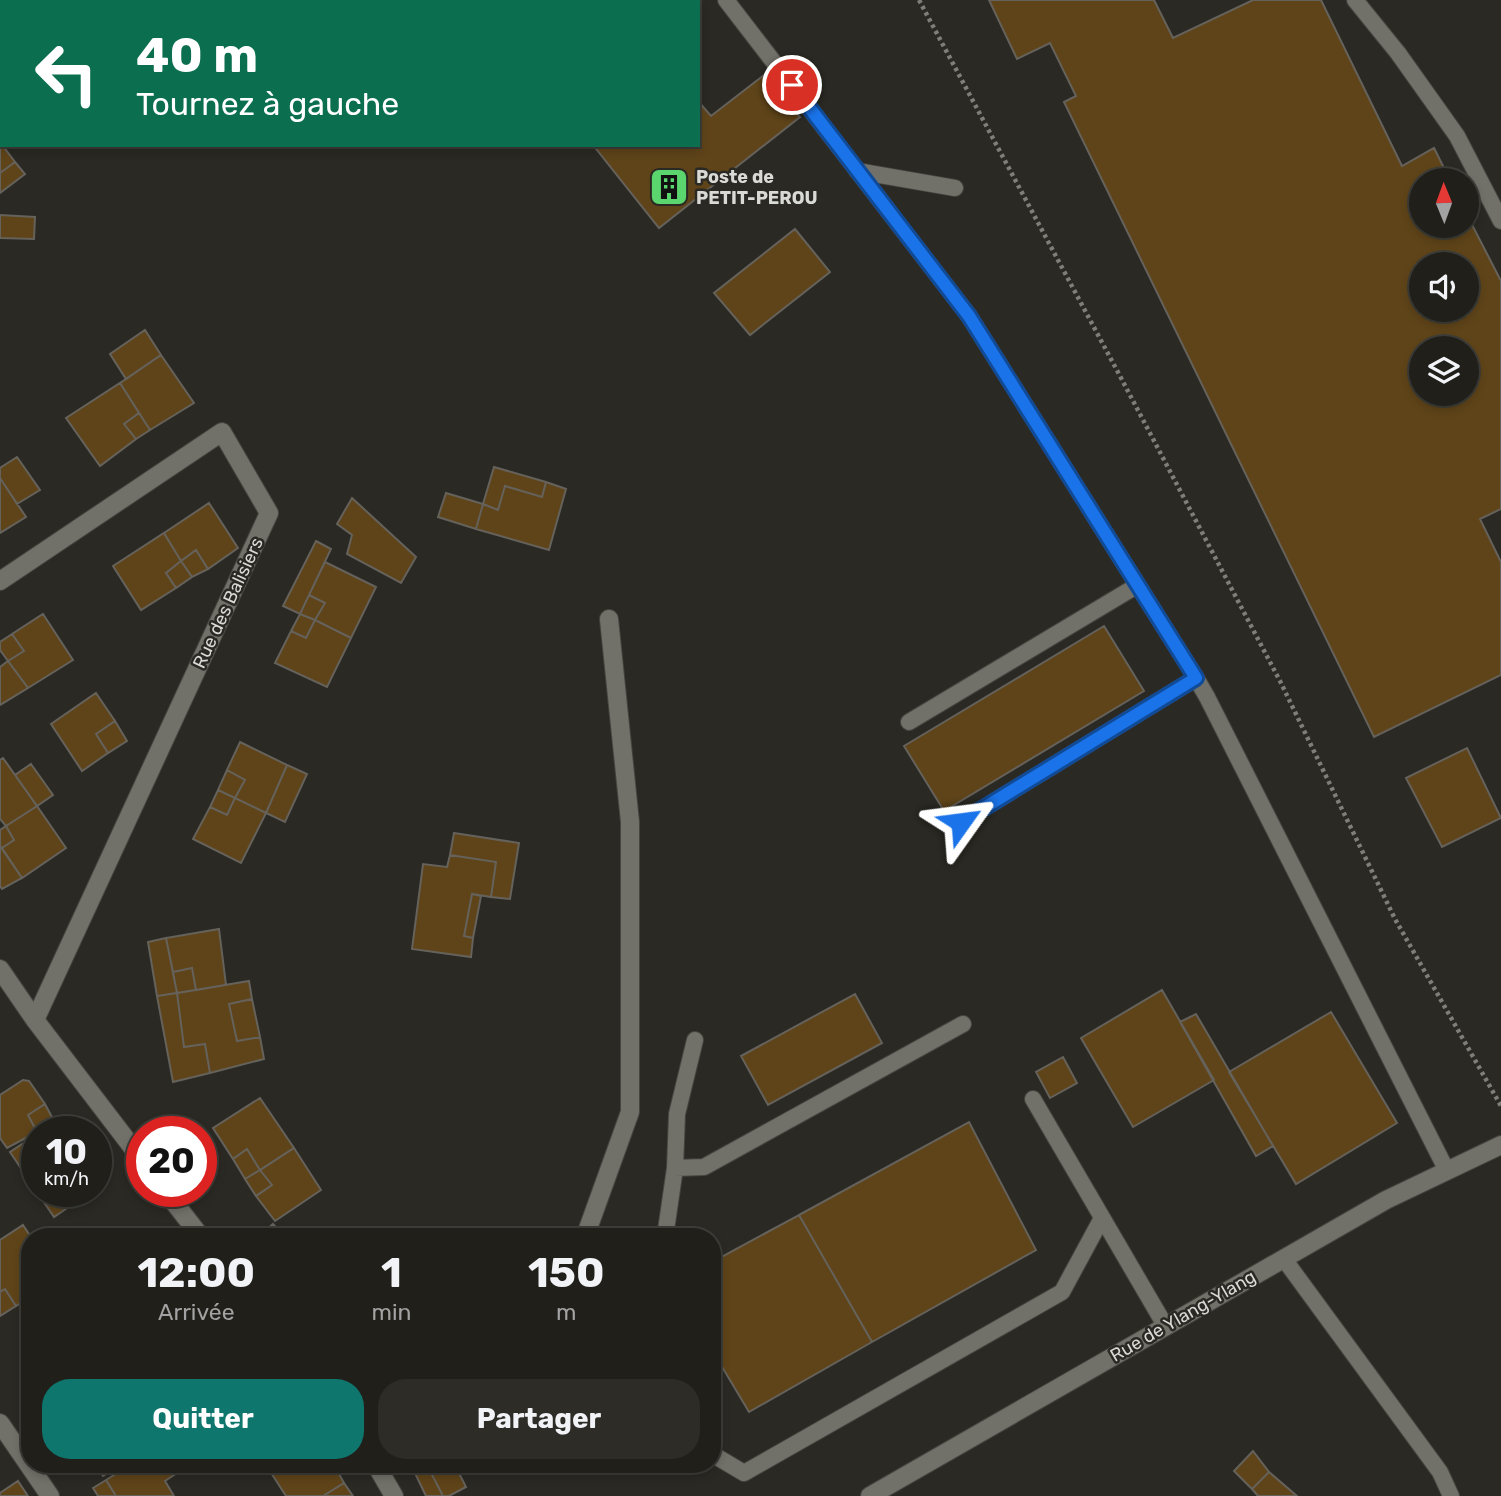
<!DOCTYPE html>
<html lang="fr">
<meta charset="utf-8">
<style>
body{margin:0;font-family:Rubik,sans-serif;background:#2d2c27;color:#f1f3f6;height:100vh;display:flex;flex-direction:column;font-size:26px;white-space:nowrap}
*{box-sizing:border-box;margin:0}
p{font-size:23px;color:#a2a2a2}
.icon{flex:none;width:38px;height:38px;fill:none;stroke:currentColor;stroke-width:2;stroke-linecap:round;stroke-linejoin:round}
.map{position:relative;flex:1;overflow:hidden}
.drawer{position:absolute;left:21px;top:1228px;width:700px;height:245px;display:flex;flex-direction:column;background:#201f1a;border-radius:28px;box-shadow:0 4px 10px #0003,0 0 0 2px #3d3d39}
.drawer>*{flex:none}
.banner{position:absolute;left:0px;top:0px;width:700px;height:147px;box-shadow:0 4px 10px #0003,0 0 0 2px #3d3d39;background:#0b6e4f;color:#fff;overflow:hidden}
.needle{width:46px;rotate:359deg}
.controls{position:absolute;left:1409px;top:168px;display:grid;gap:14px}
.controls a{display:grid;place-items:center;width:70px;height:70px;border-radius:50%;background:#201f1a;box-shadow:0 4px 10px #0003,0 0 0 2px #3d3d39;font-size:35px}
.speed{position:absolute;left:21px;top:1116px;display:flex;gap:14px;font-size:35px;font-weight:700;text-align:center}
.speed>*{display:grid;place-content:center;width:91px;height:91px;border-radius:50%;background:#201f1a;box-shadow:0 4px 10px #0003,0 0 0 2px #3d3d39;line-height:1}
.speed small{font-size:18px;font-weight:400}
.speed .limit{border:10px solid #d22;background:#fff;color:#111}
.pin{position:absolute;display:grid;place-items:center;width:60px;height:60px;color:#fff;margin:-30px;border:4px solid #fff;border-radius:50%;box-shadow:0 2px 7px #0007}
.me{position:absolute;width:77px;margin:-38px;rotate:59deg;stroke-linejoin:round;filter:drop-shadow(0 0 5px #0008)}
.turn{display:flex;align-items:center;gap:24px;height:147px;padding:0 21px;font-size:32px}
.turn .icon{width:91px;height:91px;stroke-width:2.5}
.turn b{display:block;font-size:49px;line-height:60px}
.eta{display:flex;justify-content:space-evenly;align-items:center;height:119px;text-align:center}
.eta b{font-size:42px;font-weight:700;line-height:49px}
.button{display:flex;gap:14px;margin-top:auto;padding:14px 21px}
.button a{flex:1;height:80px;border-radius:28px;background:#0f766e;color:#fff;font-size:28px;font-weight:700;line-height:80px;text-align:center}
.button a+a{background:#2d2c27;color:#f1f3f6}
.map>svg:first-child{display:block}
</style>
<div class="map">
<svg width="1501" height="1496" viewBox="0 0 1501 1496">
<rect width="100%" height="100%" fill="#2a2923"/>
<!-- building -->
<path fill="#5f4419" stroke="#65615b" stroke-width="2" fill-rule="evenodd" d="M989,0h165l19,38 80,-38h68l81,166 32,-18 16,32h-29v46h45v-13l35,68v228l-21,10 21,43v113l-127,62 -310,-635 12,-6 -26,-53 -33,16zM1421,264h45v46h-45zM1421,348h45v46h-45z
M764,75l36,42 -141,111 -66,-83h105v-44l13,15z
M0,142l15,20 -15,11z
M15,162l10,12 -25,19v-20z
M0,215l35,2 -1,22 -34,-1z
M795,229l35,43 -80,63 -36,-42z
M145,330l16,25 -35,24 -16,-25z
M161,355l33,48 -44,27 -30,-47z
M120,383l19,30 -15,11 12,15 -36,27 -34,-48z
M139,413l11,17 -14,9 -12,-15z
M17,457l23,33 -23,14 -17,-26v-10z
M494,467l52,15 -4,15 -37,-11 -7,24 -15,-6z
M0,478l26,39 -26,16z
M546,482l20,7 -17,61 -73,-21 7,-25 15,6 7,-24 37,11z
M446,493l37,11 -7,25 -38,-12z
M352,498l64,59 -15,26 -54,-29 5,-19 -15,-11z
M209,503l29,45 -30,21 -12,-19 -15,11 -17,-28z
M164,533l17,28 -15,12 10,15 -35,22 -28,-44z
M316,541l15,8 -31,65 -17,-8z
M196,550l12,19 -16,8 -11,-16z
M181,561l11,16 -16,11 -10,-15z
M325,562l51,25 -25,51 -36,-18 10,-17 -16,-8z
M309,595l16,8 -10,17 -15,-6z
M43,614l30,46 -45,28 -20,-27 16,-10 -12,-17z
M300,614l15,6 -9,18 -15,-7z
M315,620l36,18 -24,49 -52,-24 16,-32 15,7z
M1104,626l40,65 -200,120 -40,-65z
M12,634l12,17 -16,10 -8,-11v-8z
M8,661l20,27 -28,17v-38z
M96,693l19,28 -19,13 12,19 -26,18 -31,-47z
M115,721l12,20 -19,12 -12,-19z
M240,742l47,23 -21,48 -31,-15 10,-18 -18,-10z
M1467,748l34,70 -59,29 -36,-69z
M3,758l34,48 -31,20 -6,-7v-59z
M31,764l22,31 -16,11 -22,-31z
M287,765l20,9 -22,48 -19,-9z
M227,770l18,10 -10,18 -17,-8z
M218,790l17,8 -8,17 -17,-8z
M235,798l31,15 -25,50 -48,-24 17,-32 17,8z
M37,806l29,42 -44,30 -20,-30 12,-8 -8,-14z
M6,826l8,14 -12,8 -2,-2v-16z
M454,833l65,10 -9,56 -19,-2 5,-35 -46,-7z
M0,846l22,32 -20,11 -2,-3z
M450,855l46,7 -5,35 -19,-3 -8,42 9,2 -2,19 -59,-8 11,-85 24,3z
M472,894l9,2 -8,42 -9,-2z
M219,929l7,56 -30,5 -4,-22 -19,4 -7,-34z
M166,938l11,55 -20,3 -9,-54z
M192,968l4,22 -19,3 -4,-21z
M249,981l3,18 -23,5 8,37 23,-4 4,22 -54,14 -5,-29 -21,3 -7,-54z
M1162,990l52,90 -81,47 -52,-89z
M177,993l7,54 21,-3 5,29 -37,9 -16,-86z
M855,994l27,49 -114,62 -27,-49z
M252,999l8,38 -23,4 -8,-37z
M1331,1012l66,111 -101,61 -67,-112z
M1196,1014l77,132 -17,10 -76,-134z
M1063,1057l14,26 -27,15 -14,-26z
M23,1080l6,1 16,23 -17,11 9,17 -30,16 -7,-10v-43z
M260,1098l34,50 -34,22 -13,-21 -14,10 -20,-31z
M45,1104l9,17 -17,11 -9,-17z
M54,1121l8,11h-25z
M969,1122l67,128 -164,92 -73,-127z
M37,1134v58h27l9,12 -19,13 -44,-65z
M294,1148l27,42 -46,31 -19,-25 16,-11 -12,-15z
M247,1149l13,21 -15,9 -12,-20z
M260,1170l12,15 -16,11 -11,-17z
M64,1192h27l-18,12z
M799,1215l73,127 -123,70 -37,-62v-88z
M273,1224l11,13h-26z
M23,1225l8,12 -1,60 -14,9 -11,-17 -5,3v-52z
M5,1289l11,17 -16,10v-24z
M1253,1451l16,21 -17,17 -18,-18z
M96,1465h26l-19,11z
M130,1465h41l6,8 -12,8 9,15h-58l-10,-16z
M266,1465h68l10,18 -21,13h-37z
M411,1465h26l-8,4 14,27h-17z
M437,1465h18l11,22 -17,9h-6l-14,-27z
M1269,1472l28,24h-39l-6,-7z
M106,1480l10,16h-18l-5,-8z
M18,1481l10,15h-28v-3z
M344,1483l9,13h-30z"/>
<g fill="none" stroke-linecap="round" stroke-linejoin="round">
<!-- service casing -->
<g stroke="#464641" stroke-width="18">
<path id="service" d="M726,0l243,316 227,362 11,19 240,474
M1355,0l43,53 59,83 44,85
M554,2l1,-2
M857,171l98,17
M909,722l229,-137
M961,822l235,-144
M1033,1099l133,228
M675,1168l29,-1 259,-143
M665,1237l10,-69 2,-54 18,-74
M1284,1259l156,213 11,24
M712,1454l32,19 318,-181 40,-74"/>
</g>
<!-- minor casing -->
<g stroke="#464641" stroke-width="20">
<path id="minor" d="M0,581l222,-149 47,81 -234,507
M0,969l35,51 107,140
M166,1192l35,45
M585,1237l45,-125v-290l-21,-203
M0,1423l50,73
M376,1465l18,31"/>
</g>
<!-- tertiary casing -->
<g stroke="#464641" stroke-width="20">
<path id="tertiary" d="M870,1496l516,-296 115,-55"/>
</g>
<!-- path -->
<path stroke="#7f7f7a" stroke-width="4.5" stroke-dasharray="3.5 3.5" stroke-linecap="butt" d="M919,0l201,376 161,307 114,236 106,187"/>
<!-- service -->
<use href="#service" stroke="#717069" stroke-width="16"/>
<!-- minor -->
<use href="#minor" stroke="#717069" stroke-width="18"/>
<!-- tertiary -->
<use href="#tertiary" stroke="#717069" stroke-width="18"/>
</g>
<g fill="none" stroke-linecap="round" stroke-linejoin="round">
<!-- route casing -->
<g stroke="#114b97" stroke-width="18">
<path id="route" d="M792,85l177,231 227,362 -235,144"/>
</g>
<!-- route -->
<use href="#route" stroke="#1a73e8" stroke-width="12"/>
</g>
<!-- icons -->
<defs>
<g id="building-square" transform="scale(2.0125)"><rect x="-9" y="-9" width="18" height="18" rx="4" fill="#5bd56e" stroke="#2a2923"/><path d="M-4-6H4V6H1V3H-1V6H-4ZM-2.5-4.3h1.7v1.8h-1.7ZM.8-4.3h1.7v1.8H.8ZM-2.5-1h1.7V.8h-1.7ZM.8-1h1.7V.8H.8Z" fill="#111"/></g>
</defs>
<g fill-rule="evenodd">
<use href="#building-square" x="669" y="187"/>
</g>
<g text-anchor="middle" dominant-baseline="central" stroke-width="5" stroke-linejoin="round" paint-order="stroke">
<!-- poi labels -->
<g font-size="18" font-weight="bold" fill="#d9d9d5" stroke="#2a2923" text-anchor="start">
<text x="696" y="177">Poste de<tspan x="696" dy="21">PETIT-PEROU</tspan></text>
</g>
<!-- street labels -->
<g font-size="18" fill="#d9d9d5" stroke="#2a2923">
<text transform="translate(228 603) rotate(-65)">Rue des Balisiers</text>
<text transform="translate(1183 1316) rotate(-30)">Rue de Ylang-Ylang</text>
</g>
</g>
</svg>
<div class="controls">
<a><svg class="needle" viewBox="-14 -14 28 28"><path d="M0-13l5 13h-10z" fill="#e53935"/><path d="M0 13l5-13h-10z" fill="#a2a2a2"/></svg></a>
<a><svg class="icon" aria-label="sound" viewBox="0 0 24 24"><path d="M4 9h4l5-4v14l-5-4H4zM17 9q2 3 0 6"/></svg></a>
<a><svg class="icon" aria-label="layers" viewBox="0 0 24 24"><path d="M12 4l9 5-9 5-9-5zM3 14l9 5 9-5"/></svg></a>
</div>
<div class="speed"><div>10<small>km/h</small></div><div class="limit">20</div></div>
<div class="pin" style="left:792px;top:85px;background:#d93025"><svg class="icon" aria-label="arrive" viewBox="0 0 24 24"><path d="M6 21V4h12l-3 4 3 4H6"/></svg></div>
<svg class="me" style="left:961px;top:822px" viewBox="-20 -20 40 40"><path d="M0-17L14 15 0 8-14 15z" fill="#1a73e8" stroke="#fff" stroke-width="4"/></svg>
<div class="banner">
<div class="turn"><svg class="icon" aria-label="left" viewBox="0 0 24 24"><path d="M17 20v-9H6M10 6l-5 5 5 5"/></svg><div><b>40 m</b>Tournez à gauche</div></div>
</div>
<section class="drawer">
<div class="eta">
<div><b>12:00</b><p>Arrivée</p></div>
<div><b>1</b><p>min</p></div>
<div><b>150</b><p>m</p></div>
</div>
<div class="button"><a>Quitter</a><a>Partager</a></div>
</section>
</div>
